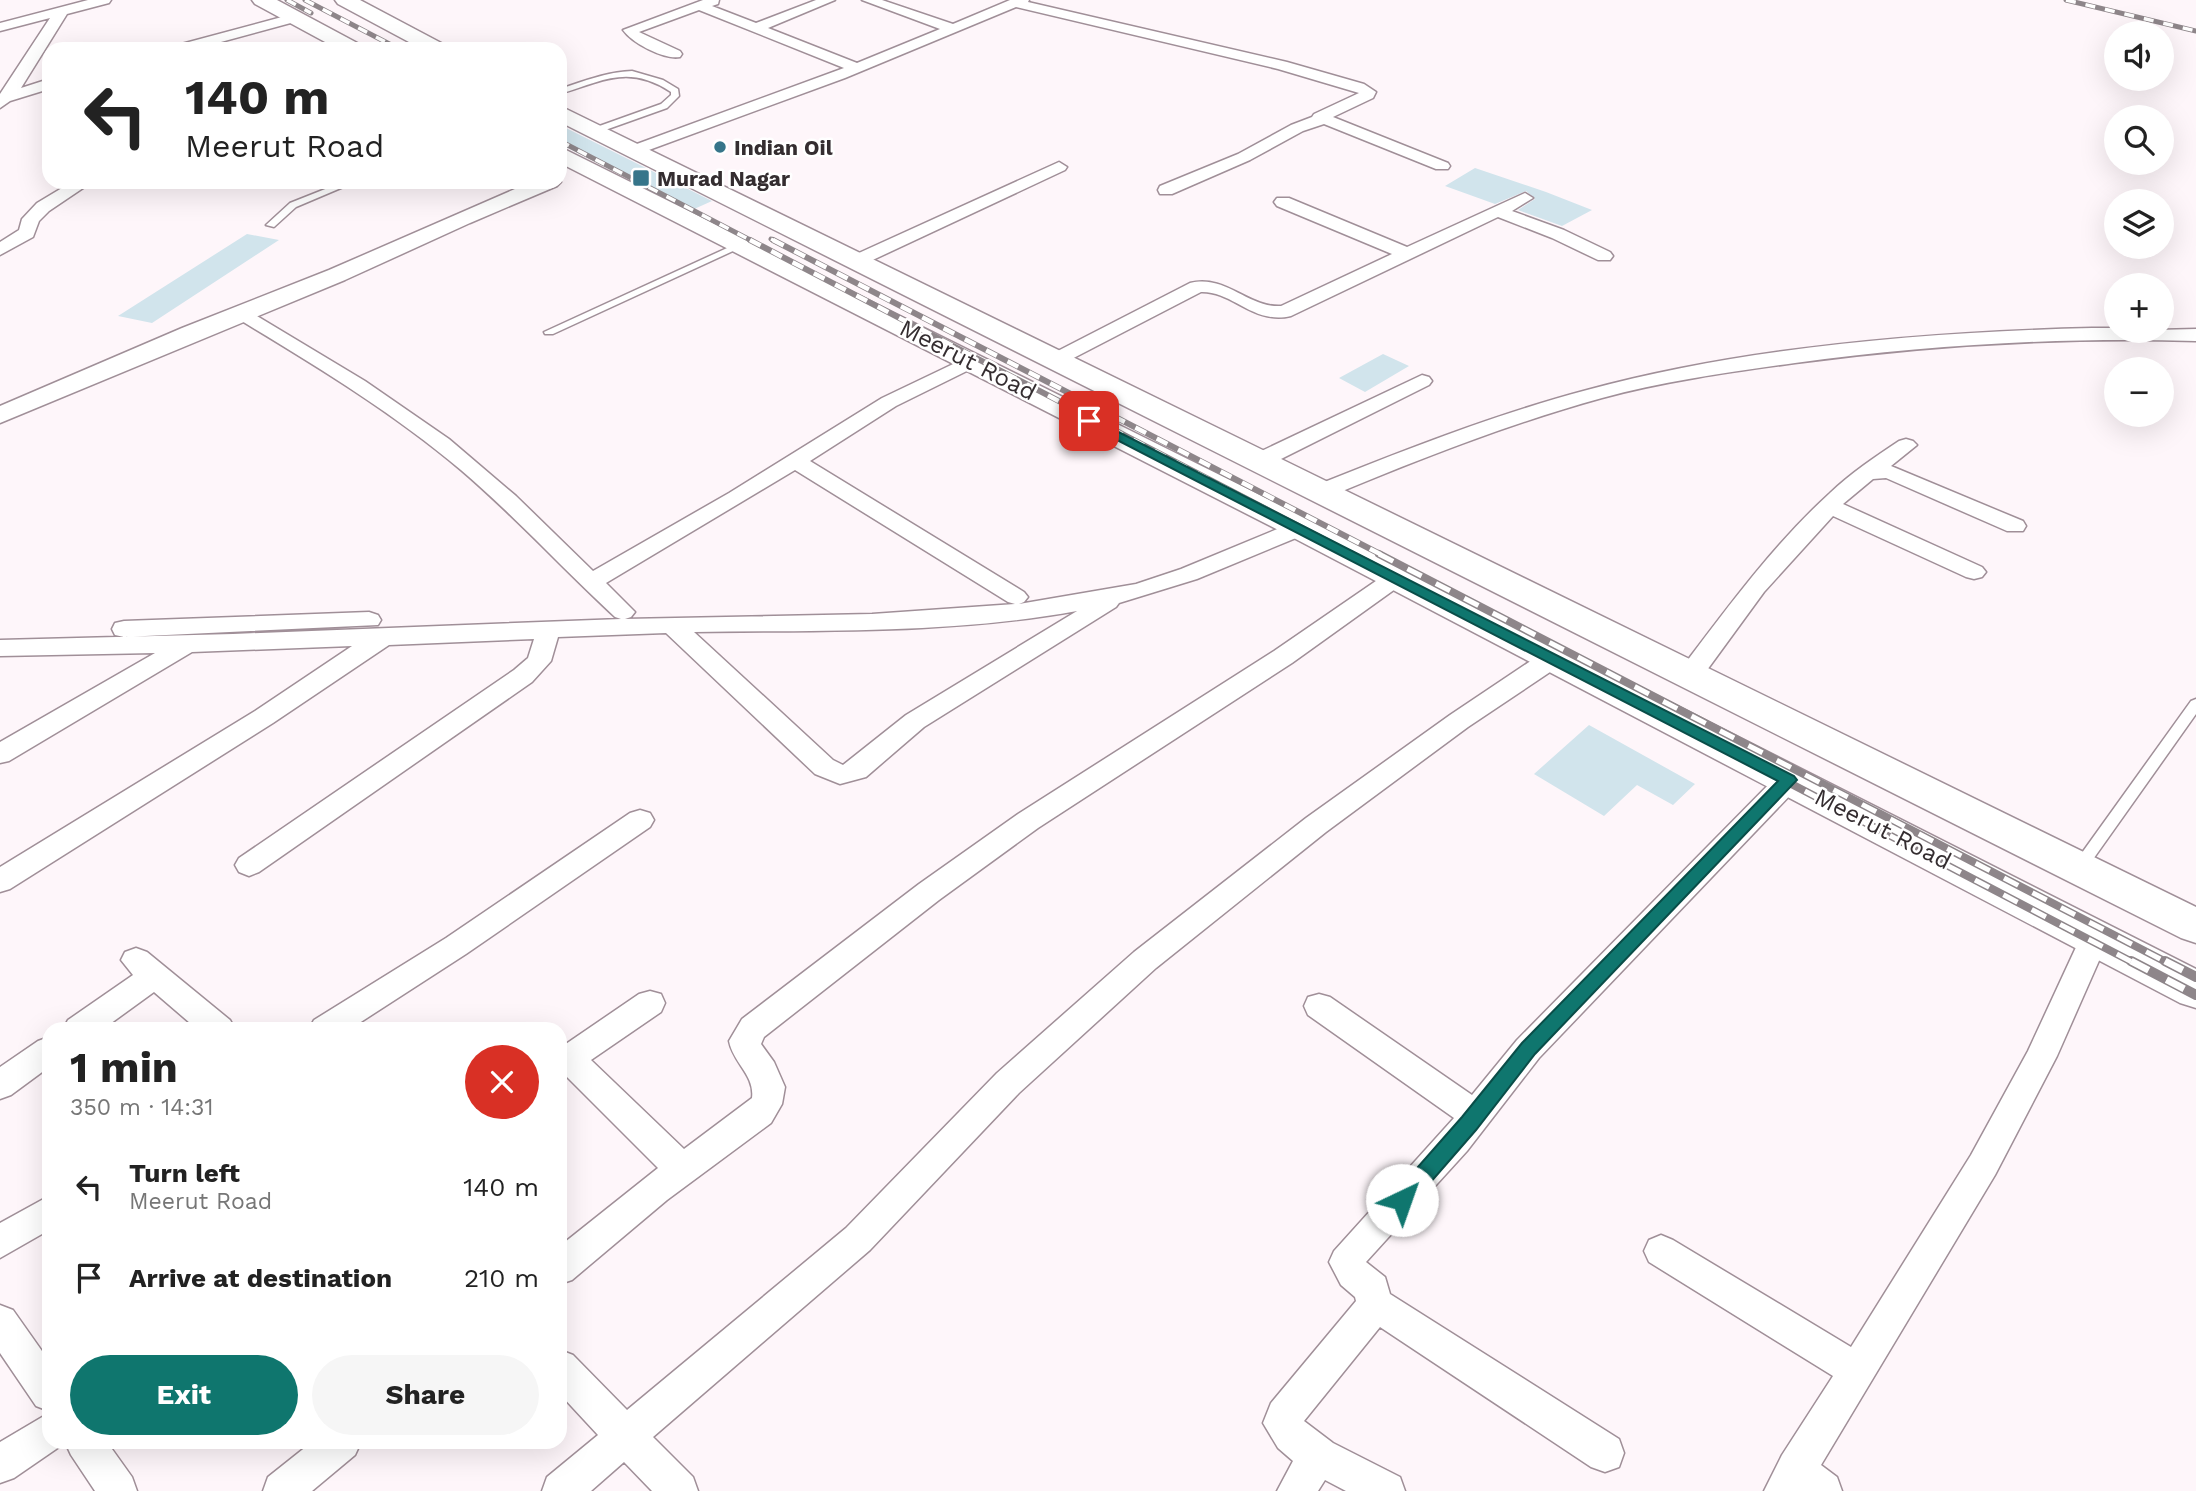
<!DOCTYPE html>
<meta charset="utf-8">
<style>
body{margin:0;font-family:"Work Sans",sans-serif;background:#f6f6f6;color:#222;height:100vh;display:flex;flex-direction:column;font-size:26px;white-space:nowrap}
*{box-sizing:border-box;margin:0}
p{font-size:23px;color:#767676}
.icon{flex:none;width:38px;height:38px;fill:none;stroke:currentColor;stroke-width:2;stroke-linecap:round;stroke-linejoin:round}
.map{position:relative;flex:1;overflow:hidden}
.panel{position:absolute;left:42px;top:1022px;width:525px;height:427px;display:flex;flex-direction:column;background:#fff;border-radius:21px;box-shadow:0 7px 28px #0002}
.panel>*{flex:none}
.guide{position:absolute;left:42px;top:42px;width:525px;height:147px;border-radius:21px;box-shadow:0 7px 28px #0002;background:#fff;color:#222;overflow:hidden}
.fabs{position:absolute;left:2104px;top:21px;display:grid;gap:14px}
.fabs a{display:grid;place-items:center;width:70px;height:70px;border-radius:50%;background:#fff;box-shadow:0 7px 28px #0002;font-size:35px}
.pin{position:absolute;display:grid;place-items:center;width:60px;height:60px;color:#fff;margin:-30px;border-radius:14px;box-shadow:0 4px 10px #0006}
.me{position:absolute;width:77px;margin:-38px;rotate:42deg;stroke-linejoin:round;filter:drop-shadow(0 0 5px #0008)}
.turn{display:flex;align-items:center;gap:24px;height:147px;padding:0 28px;font-size:32px}
.turn .icon{width:91px;height:91px;stroke-width:2.5}
.turn b{display:block;font-size:49px;line-height:60px}
.round{display:grid;place-items:center;flex:none;width:74px;height:74px;border-radius:37px;background:#f6f6f6}
.head{display:flex;align-items:center;justify-content:space-between;height:119px;padding:0 28px}
h1{font-size:42px;font-weight:700;line-height:52px}
.action{display:flex;gap:14px;margin-top:auto;padding:14px 28px}
.action a{flex:1;height:80px;border-radius:42px;background:#0f766e;color:#fff;font-size:28px;font-weight:700;line-height:80px;text-align:center}
.action a+a{background:#f6f6f6;color:#222}
ul{padding:0;list-style:none}
li{display:flex;align-items:center;gap:21px;height:91px;padding:0 28px}
li div{flex:1}
li b{display:block;font-size:26px}
li em{font-style:normal}
.map>svg:first-child{display:block}
</style>
<div class="map">
<svg width="2196" height="1491" viewBox="0 0 2196 1491">
<rect width="100%" height="100%" fill="#fef6fa"/>
<!-- building -->
<path fill="#d1e4ec" d="M560,125l152,76 -20,9 -132,-66z
M1475,168l71,24 46,18 -30,16 -44,-16 17,-11 -9,-8 -31,13 -50,-18z
M247,234l32,6 -127,83 -34,-7z
M1383,354l26,12 -44,26 -26,-14z
M1589,725l106,59 -22,21 -36,-20 -33,31 -70,-42z"/>
<g fill="none" stroke-linecap="round" stroke-linejoin="round">
<!-- service casing -->
<g stroke="#a08f98" stroke-width="3">
<path id="service" d="M632,71l31,9 15,9 1,7 -12,12 -73,26 -3,-1v-4l70,-25 10,-9v-3c-43,-28 -68,-11 -111,2v-5c24,-8 47,-17 72,-18z
M343,182h12l-59,25 -22,20 -8,-2 24,-22z
M738,243l8,2 -193,89h-8l-1,-2z
M2196,699v15l-112,158h-10l-3,-4 3,-4 117,-163z"/>
</g>
<!-- minor casing -->
<g stroke="#a08f98" stroke-width="3">
<path id="minor" d="M88,0h23l-2,3 -42,11 -46,74 28,-9v10l-39,12 -10,7v-14l50,-76 -50,13v-8z
M703,0h16l-1,4 -6,2 44,17 60,-23h19l-67,28 89,35 83,-34 -78,-29h20l71,24 57,-24h19l-1,2 259,60 77,22 12,8 -3,6 -40,19 115,46 2,3 -2,3h-12l-112,-45 -21,7 -53,29 -78,34h-12l-2,-4 2,-4 78,-32 53,-29 21,-8 2,-3 45,-21 -81,-24 -262,-62 -171,71 -207,76h-12l-2,-3 2,-3 218,-80 -145,-58 -60,22 41,19 2,3 -2,3c-16,3 -48,-14 -57,-27z
M293,14l7,4 -2,3 -103,28h-23l2,-3z
M288,45l14,1 2,3h-23z
M1059,162l8,5 -2,3 -203,95 -6,1 -9,-5 3,-4z
M72,182h20l-43,29 -10,10 -6,16 -33,18v-13l19,-12 3,-11 15,-16z
M1525,193l8,5 -21,13 52,19 46,22 3,4 -3,4h-12l-46,-22 -54,-21 -207,99c-38,9 -58,-25 -90,-24l-139,72h-14l-3,-4 3,-4 142,-73c36,-9 58,25 91,23l111,-52 -115,-48 -3,-4 3,-4h12l118,49z
M242,307l123,74 84,58 67,57 77,75 136,-78 153,-95 90,-43 7,2 3,4 -3,4 -83,41 -86,55 214,131 4,5 -4,5 -5,2 117,-20 45,-15 111,-46h16l3,5 -3,5 -111,46 -78,24 -3,4 -192,120 -58,50 -26,7 -25,-10 -149,-141 -108,4 -7,24 -19,21 -273,190 -10,4 -10,-4 -4,-7 4,-7 275,-188 14,-12 6,-19 -145,6 -116,78 -263,166 -10,3v-25l255,-156 97,-65 -160,6 -183,109 -9,2v-21l155,-89 -155,3v-16l233,-6 388,-15 -6,-2c-52,-48 -100,-101 -154,-147 -70,-59 -148,-106 -226,-153l-2,-4zM795,470l213,132 7,2 -143,10 -247,5 6,-2 4,-5 -29,-29zM1077,611l-171,104 -63,50 -10,-5 -139,-128c127,-2 257,2 383,-21z
M2092,328h24v3l80,-2v12c-135,-4 -268,4 -401,22 -65,9 -130,18 -193,35 -94,26 -185,62 -274,99h-16l-3,-5 3,-5c90,-36 181,-72 275,-97 158,-43 341,-58 505,-62z
M1422,375l7,2 3,4 -3,4 -162,81h-16l-3,-5 3,-5z
M1906,439l7,2 4,4 -26,21 132,55 3,5 -3,5h-16l-121,-53 -13,1 -30,25 139,63 4,5 -4,5 -8,2 -8,-2 -133,-61 -69,76 -65,89 -9,2 -9,-2 -4,-6 4,-6c46,-61 93,-125 149,-176 21,-20 45,-36 69,-52z
M1397,570l8,2 4,5 -4,5 -113,81 -254,165 -99,72 -175,137 -3,7 13,18 11,25 -3,17 -11,19 -104,77 -95,80 -12,4v-38l98,-78 -92,-92 -6,2v-30l79,-54 11,-3 11,3 4,9 -4,9 -70,48 93,89 68,-51c3,-23 -19,-35 -23,-57l13,-22 177,-135 99,-70 256,-163 115,-79z
M369,612l9,3 3,5 -3,5 -254,12 -9,-2 -3,-6 3,-6 9,-2z
M1553,650l9,2 3,6 -3,6 -94,63 -142,105 -170,136 -137,125 -149,157 -217,187 40,40 5,14h-46l-28,-29 -33,29h-49l5,-14 51,-42 -38,-41v-44l13,5 54,55 219,-182 151,-155 137,-121 172,-134 144,-103 94,-63z
M1789,770l9,3 4,7 -4,7 -259,271 -72,93 -101,111 19,15 5,17 229,145 5,14 -5,14 -14,5 -14,-5 -211,-140 -76,94 29,22 67,34 5,14h-59l-21,-11 -7,11h-41l16,-30 -15,-13 -15,-25 8,-20 85,-102 -1,-4 -14,-12 -12,-23 5,-11 120,-133 -146,-103 -4,-9 4,-9 11,-3 11,3 142,98 45,-55 263,-267z
M640,810l10,3 4,7 -4,7 -184,127 -116,75h-41l5,-9 132,-82 184,-125z
M2094,926l10,4 5,8 -52,118 -62,119 -174,290 16,12 5,14h-78l18,-36 51,-79 -184,-114 -5,-11 5,-11 12,-5 12,5 178,107 120,-192 57,-104 56,-121z
M136,948l11,4 83,68 5,9h-38l-43,-37 -51,37h-40l5,-9 65,-45 -12,-15 4,-8z
M49,1037v30l-38,28 -11,4v-32l38,-26z
M49,1196v34l-49,28v-35z
M0,1305l13,5 36,51v50l-13,-5 -36,-53z
M49,1413v29h15l-2,3 -48,33 -14,5v-41z
M65,1442h42l25,35 5,14h-42l-24,-36z
M312,1442h49l-6,13 -43,36h-49l5,-14z"/>
</g>
<!-- tertiary casing -->
<g stroke="#a08f98" stroke-width="3">
<path id="tertiary" d="M531,182h30l-4,4 -87,37 -125,57 -345,143v-17l182,-78 147,-58z"/>
</g>
<!-- trunk casing -->
<g stroke="#a08f98" stroke-width="3">
<path id="trunk" d="M252,0h25l84,45 4,4h-27l-83,-45z
M335,0h25l85,45 4,4h-27l-84,-45z
M560,106l1636,801v36l-15,-5 -1621,-816z
M560,147l752,374 884,448v39l-16,-5 -892,-468 -728,-372z"/>
</g>
<!-- service -->
<use href="#service" fill="#fff" fill-rule="evenodd"/>
<!-- minor -->
<use href="#minor" fill="#fff" fill-rule="evenodd"/>
<!-- tertiary -->
<use href="#tertiary" fill="#fff" fill-rule="evenodd"/>
<!-- trunk -->
<use href="#trunk" fill="#fff" fill-rule="evenodd"/>
<!-- rail-far3 casing -->
<g stroke="#8e868a" stroke-width="5">
<path id="rail-far3" d="M287,0l24,13
M305,0l94,49
M2066,0l130,31
M560,141l194,101
M771,239l6,3"/>
</g>
<!-- rail-far2 casing -->
<g stroke="#8e868a" stroke-width="6">
<path id="rail-far2" d="M750,240l604,315
M773,240l609,315"/>
</g>
<!-- rail-far1 casing -->
<g stroke="#8e868a" stroke-width="8">
<path id="rail-far1" d="M1351,554l783,409
M1379,554l789,409"/>
</g>
<!-- rail casing -->
<g stroke="#8e868a" stroke-width="10">
<path id="rail" d="M2131,961l65,34
M2165,961l31,16"/>
</g>
<!-- rail-far3 -->
<use href="#rail-far3" stroke="#fff" stroke-width="3.5" stroke-dasharray="10" stroke-linecap="butt"/>
<!-- rail-far2 -->
<use href="#rail-far2" stroke="#fff" stroke-width="4.5" stroke-dasharray="12" stroke-linecap="butt"/>
<!-- rail-far1 -->
<use href="#rail-far1" stroke="#fff" stroke-width="5" stroke-dasharray="16" stroke-linecap="butt"/>
<!-- rail -->
<use href="#rail" stroke="#fff" stroke-width="7" stroke-dasharray="20" stroke-linecap="butt"/>
</g>
<!-- route -->
<path fill="#0f766e" stroke="#0a4d48" stroke-width="2" d="M1089,417l705,359 3,4 -262,274 -59,76 -66,76 -8,3 -7,-3 -3,-6 3,-7 67,-76 60,-74 256,-262 -694,-358 -1,-2z"/>
<!-- markers -->
<g fill="#36758a" stroke="#fff" stroke-width="2.5">
<circle cx="720" cy="147" r="7"/>
<rect x="632" y="169" width="18" height="18" rx="3.5"/>
</g>
<g text-anchor="middle" dominant-baseline="central" stroke-width="5" stroke-linejoin="round" paint-order="stroke">
<!-- far-poi labels -->
<g font-size="21" font-weight="bold" fill="#342d30" stroke="#fff" text-anchor="start">
<text x="734" y="147">Indian Oil</text>
<text x="657" y="178">Murad Nagar</text>
</g>
<!-- street labels -->
<g font-size="24" fill="#342d30" stroke="#fff">
<text transform="translate(968 360) rotate(27)">Meerut Road</text>
<text transform="translate(1883 829) rotate(27)">Meerut Road</text>
</g>
</g>
</svg>
<div class="fabs">
<a><svg class="icon" aria-label="sound" viewBox="0 0 24 24"><path d="M4 9h4l5-4v14l-5-4H4zM17 9q2 3 0 6"/></svg></a>
<a><svg class="icon" aria-label="search" viewBox="0 0 24 24"><circle cx="10" cy="10" r="6"/><path d="M15 15l6 6"/></svg></a>
<a><svg class="icon" aria-label="layers" viewBox="0 0 24 24"><path d="M12 4l9 5-9 5-9-5zM3 14l9 5 9-5"/></svg></a>
<a>+</a>
<a>−</a>
</div>
<div class="pin" style="left:1089px;top:421px;background:#d93025"><svg class="icon" aria-label="arrive" viewBox="0 0 24 24"><path d="M6 21V4h12l-3 4 3 4H6"/></svg></div>
<svg class="me" style="left:1402px;top:1200px" viewBox="-20 -20 40 40"><circle r="19" fill="#fff"/><path d="M0-13L10 11 0 6-10 11z" fill="#0f766e"/></svg>
<div class="guide">
<div class="turn"><svg class="icon" aria-label="left" viewBox="0 0 24 24"><path d="M17 20v-9H6M10 6l-5 5 5 5"/></svg><div><b>140 m</b>Meerut Road</div></div>
</div>
<section class="panel">
<div class="head"><div><h1>1 min</h1><p>350 m · 14:31</p></div><a class="round" style="background:#d93025;color:#fff"><svg class="icon" aria-label="close" viewBox="0 0 24 24"><path d="M6 6l12 12M18 6L6 18"/></svg></a></div>
<ul>
<li><svg class="icon" aria-label="left" viewBox="0 0 24 24"><path d="M17 20v-9H6M10 6l-5 5 5 5"/></svg><div><b>Turn left</b><p>Meerut Road</p></div><em>140 m</em></li>
<li><svg class="icon" aria-label="arrive" viewBox="0 0 24 24"><path d="M6 21V4h12l-3 4 3 4H6"/></svg><div><b>Arrive at destination</b></div><em>210 m</em></li>
</ul>
<div class="action"><a>Exit</a><a>Share</a></div>
</section>
</div>
